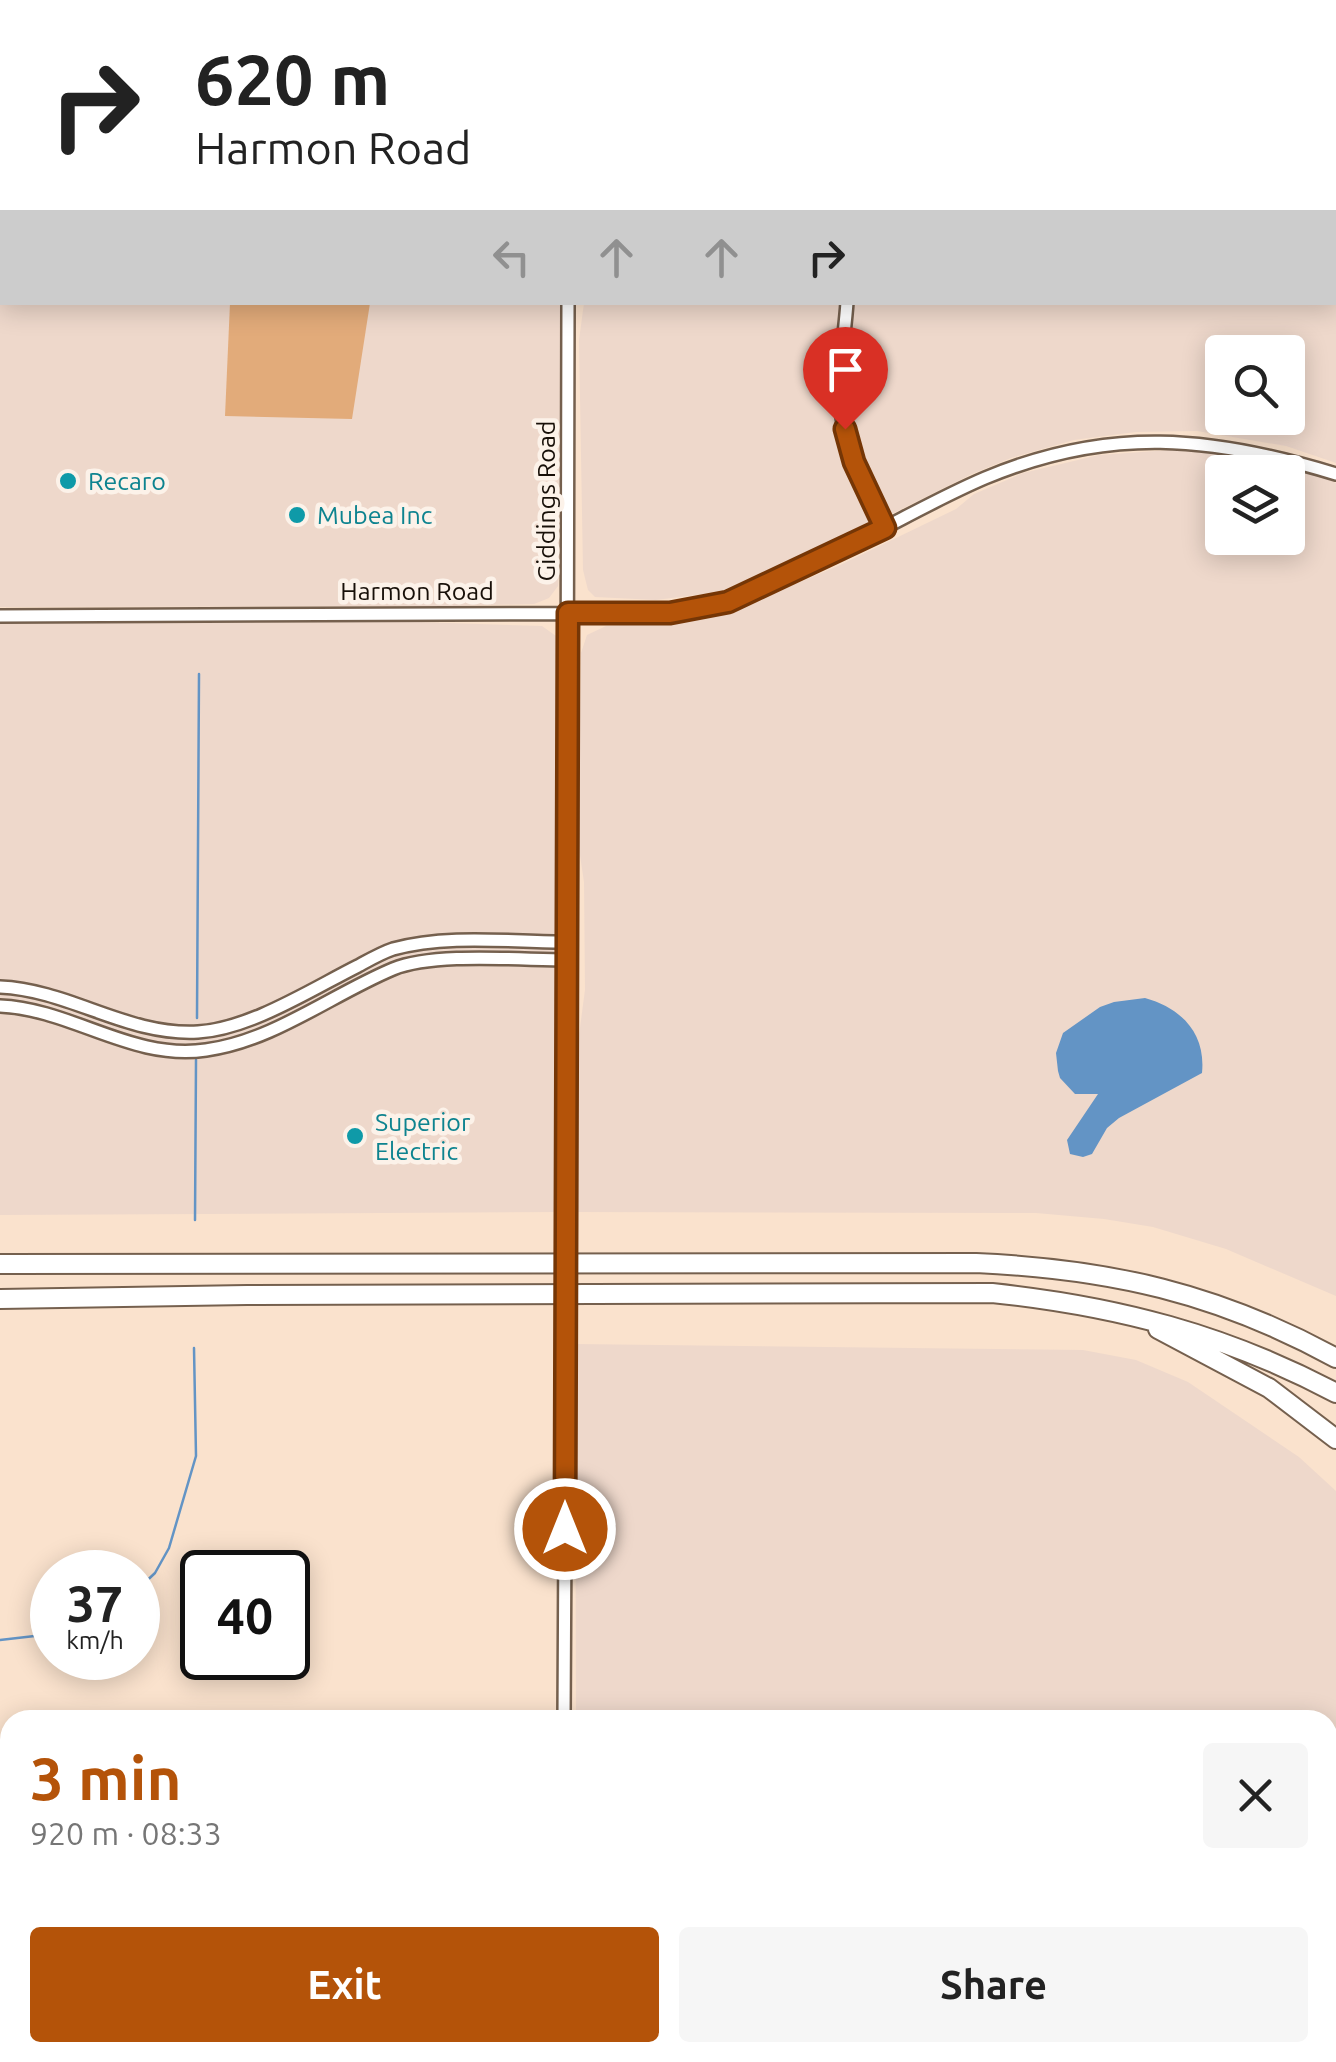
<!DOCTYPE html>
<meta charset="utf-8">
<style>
body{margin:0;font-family:Ubuntu,sans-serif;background:#f6f6f6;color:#222;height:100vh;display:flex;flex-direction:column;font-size:38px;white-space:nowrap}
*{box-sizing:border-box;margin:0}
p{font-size:32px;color:#767676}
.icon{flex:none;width:55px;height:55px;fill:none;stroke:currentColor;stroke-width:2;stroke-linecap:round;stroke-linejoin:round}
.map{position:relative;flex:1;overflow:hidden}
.side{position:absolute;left:0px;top:1710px;width:1338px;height:352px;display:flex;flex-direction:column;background:#fff;border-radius:30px 30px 0 0;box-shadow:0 5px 25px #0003}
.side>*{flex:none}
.guide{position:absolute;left:0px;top:0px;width:1338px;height:305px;box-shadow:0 5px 25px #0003;background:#fff;color:#222;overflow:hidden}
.fabs{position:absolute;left:1205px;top:335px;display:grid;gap:20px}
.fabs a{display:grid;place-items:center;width:100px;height:100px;border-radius:10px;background:#fff;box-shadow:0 5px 25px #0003;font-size:50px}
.speed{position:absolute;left:30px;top:1550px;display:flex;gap:20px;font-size:50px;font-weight:700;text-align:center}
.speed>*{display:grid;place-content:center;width:130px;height:130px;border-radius:50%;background:#fff;box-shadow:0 5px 25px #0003;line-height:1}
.speed small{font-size:25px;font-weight:400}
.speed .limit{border:5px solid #111;border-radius:15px;background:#fff;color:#111}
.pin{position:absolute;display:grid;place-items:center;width:85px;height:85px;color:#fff;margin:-102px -42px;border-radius:50% 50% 50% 0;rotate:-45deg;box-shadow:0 0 10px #0007}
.pin .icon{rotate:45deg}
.me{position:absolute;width:110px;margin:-55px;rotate:0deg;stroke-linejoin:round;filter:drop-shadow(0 0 8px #0008)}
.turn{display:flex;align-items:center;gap:35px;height:210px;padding:0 30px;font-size:45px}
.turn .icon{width:130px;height:130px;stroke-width:2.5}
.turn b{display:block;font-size:70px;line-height:85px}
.lanes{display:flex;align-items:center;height:95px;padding:0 30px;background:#0003;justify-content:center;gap:50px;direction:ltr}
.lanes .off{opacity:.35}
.round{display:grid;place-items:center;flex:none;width:105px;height:105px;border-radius:10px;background:#f6f6f6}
.overview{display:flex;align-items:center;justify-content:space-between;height:170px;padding:0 30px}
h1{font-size:60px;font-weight:600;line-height:75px;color:#b45309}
.action{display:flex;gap:20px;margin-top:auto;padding:20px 30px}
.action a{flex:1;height:115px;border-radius:10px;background:#b45309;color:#fff;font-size:40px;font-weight:600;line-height:115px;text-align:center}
.action a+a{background:#f6f6f6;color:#222}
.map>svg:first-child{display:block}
</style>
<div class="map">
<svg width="1336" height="2062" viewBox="0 0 1336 2062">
<rect width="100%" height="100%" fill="#fae2cd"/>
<!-- industrial -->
<path fill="#eed8cb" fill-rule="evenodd" d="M0,0h562l-560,2v300l560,1 -3,271 -1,12 -9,12 -15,6 -81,2 -453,1z
M584,0h752v463l-50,-17 -89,-15 -61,1 -62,8 -63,18 -39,16 -191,95 -53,22 -72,9 -61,-3 -7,-7 -5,-20 -4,-230 5,-37 751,-1v-300zM1222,352h66v66h-66z
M1170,450l59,3 57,10 50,20v813l-110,-47 -73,-22 -49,-8 -68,-6 -464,-1 7,-177 6,-45 -1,-108 -6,-40 3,-189 6,-18 19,-9 74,-5 51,-10 107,-45 118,-57 18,-15 49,-21 76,-18zM1222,472h66v66h-66z
M388,621l154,5 14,10 3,8 3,354 -3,214 -559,3v-592z
M575,1344l508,6 53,10 52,22 111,75 37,34v571h-754v-10h746v-332h-752z"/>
<!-- green -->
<path fill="#d4aa85" d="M0,1921h10v131h525v10h-535z"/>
<!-- forest -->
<path fill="#e2ab7a" d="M230,303h140l-18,116 -127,-3z"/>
<!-- water -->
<path fill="#6394c5" d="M1145,998c36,10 61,35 57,75l-83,45 -12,10 -15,26 -9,3 -13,-3 -3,-14 31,-46h-23l-15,-16 -2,-7 -2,-18 7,-20 37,-26 14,-5z"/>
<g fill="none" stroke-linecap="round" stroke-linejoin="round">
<!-- stream -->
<path stroke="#6394c5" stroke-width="2.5" d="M197,1018l2,-344
M195,1220l1,-160
M138,1589l17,-16 14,-25 27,-92 -2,-108
M0,1640l52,-6
M1328,1935h8
M843,2058l3,4"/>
<!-- minor casing -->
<g stroke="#75604e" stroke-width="16">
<path id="minor" d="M568,2v-2
M847,302c-2,31 -8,63 -7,94 1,47 24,92 45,132
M0,616l670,-3c64,-8 120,-38 178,-67 46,-22 90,-48 137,-68 124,-52 226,-42 351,-4
M0,987c70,3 127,49 198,45 52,-3 114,-43 160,-66 11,-6 23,-13 35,-17 54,-15 118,-7 174,-7
M0,1006c72,3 132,55 206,44 67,-9 125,-55 187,-81 42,-17 127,-9 174,-9
M566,1207l2,-905
M564,1720l2,-380
M0,1805h10
M863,2052l6,10
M562,2062v-10"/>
</g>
<!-- highway casing -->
<g stroke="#75604e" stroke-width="22">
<path id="highway" d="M0,1264l976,-1c134,6 241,30 360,95
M0,1299l247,-4 745,-2c124,13 233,41 344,100
M1158,1329l111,59 67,51"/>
</g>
<!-- minor -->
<use href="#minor" stroke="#fff" stroke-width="11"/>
<!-- highway -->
<use href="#highway" stroke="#fff" stroke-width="18"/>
<!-- minor-bridge casing -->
<g stroke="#75604e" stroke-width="16" stroke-linecap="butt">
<path id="minor-bridge" d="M566,1340v-133"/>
</g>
<!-- minor-bridge -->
<use href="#minor-bridge" stroke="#fff" stroke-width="11"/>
</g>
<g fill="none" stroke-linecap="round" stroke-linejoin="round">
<!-- route casing -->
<g stroke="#753606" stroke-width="25">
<path id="route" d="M565,1529l3,-916h102l58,-11 157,-74 -31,-66 -9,-33"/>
</g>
<!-- route -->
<use href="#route" stroke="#b45309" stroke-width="18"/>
</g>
<!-- markers -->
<g fill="#0f9aa8" stroke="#fcf2e9" stroke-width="4">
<circle cx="68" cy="481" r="10"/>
<circle cx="297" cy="515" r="10"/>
<circle cx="355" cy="1136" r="10"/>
</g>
<g text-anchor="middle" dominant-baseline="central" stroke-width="9" stroke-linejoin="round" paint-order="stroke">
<!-- culture labels -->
<g font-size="25" fill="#0d838f" stroke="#fcf2e9" text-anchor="start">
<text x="88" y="481">Recaro</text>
<text x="317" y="515">Mubea Inc</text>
<text x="375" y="1122">Superior<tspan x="375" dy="29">Electric</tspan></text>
</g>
<!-- street labels -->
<g font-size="25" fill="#170f08" stroke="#fcf2e9">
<text transform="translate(546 501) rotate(-90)">Giddings Road</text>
<text x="417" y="591">Harmon Road</text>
</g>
</g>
</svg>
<div class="fabs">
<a><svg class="icon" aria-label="search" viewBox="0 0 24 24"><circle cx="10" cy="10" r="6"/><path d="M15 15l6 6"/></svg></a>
<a><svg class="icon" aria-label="layers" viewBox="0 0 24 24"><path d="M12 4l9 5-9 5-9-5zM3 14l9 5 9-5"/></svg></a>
</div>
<div class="speed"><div>37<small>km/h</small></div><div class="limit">40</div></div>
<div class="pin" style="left:845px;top:429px;background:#d93025"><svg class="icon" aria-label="arrive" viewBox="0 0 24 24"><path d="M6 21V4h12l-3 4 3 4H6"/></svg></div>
<svg class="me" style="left:565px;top:1529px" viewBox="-20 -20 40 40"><circle r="17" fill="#b45309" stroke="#fff" stroke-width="3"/><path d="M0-11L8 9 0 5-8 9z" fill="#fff"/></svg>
<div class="guide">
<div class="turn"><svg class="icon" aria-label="right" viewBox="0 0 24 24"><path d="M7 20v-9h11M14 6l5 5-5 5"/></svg><div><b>620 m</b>Harmon Road</div></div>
<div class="lanes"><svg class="icon off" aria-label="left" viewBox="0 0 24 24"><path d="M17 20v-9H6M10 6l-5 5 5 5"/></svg><svg class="icon off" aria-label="ahead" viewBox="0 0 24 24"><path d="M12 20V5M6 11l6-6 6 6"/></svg><svg class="icon off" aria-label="ahead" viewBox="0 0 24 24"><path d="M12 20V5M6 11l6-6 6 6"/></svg><svg class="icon" aria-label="right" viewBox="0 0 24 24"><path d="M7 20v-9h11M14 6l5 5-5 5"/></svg></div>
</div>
<section class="side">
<div class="overview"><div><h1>3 min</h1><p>920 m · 08:33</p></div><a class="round"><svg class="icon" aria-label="close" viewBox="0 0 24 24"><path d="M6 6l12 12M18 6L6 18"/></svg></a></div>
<div class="action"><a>Exit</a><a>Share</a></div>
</section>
</div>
